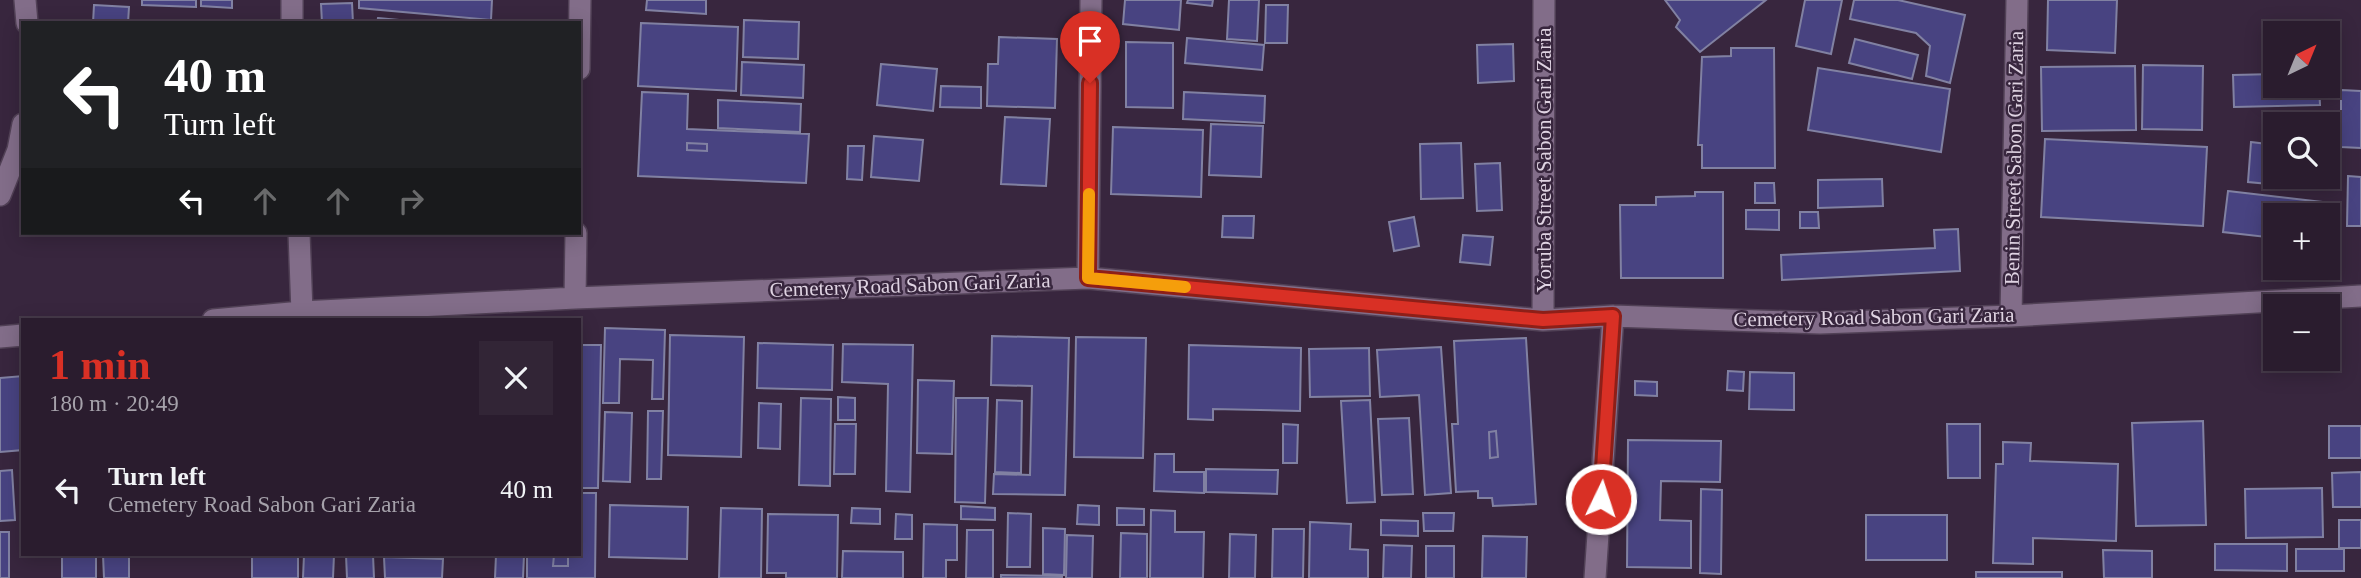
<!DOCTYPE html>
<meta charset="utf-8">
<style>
body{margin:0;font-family:"Times New Roman",serif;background:#322536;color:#f1f3f6;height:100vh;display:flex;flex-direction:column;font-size:26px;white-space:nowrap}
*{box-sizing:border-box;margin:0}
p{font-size:23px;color:#a5a1aa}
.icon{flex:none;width:38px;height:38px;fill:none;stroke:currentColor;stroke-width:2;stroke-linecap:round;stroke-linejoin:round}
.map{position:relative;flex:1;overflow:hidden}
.details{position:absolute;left:21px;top:318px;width:560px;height:238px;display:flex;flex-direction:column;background:#2a1c2e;border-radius:0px;box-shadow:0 4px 18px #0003,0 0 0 2px #463a4a}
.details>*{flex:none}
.top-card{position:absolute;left:21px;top:21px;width:560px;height:214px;border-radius:0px;box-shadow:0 4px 18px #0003,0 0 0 2px #463a4a;background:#202124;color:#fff;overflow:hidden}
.needle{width:46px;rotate:43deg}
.fabs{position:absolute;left:2263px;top:21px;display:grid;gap:14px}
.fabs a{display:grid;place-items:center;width:77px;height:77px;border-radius:0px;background:#2a1c2e;box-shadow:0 4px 18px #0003,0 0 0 2px #463a4a;font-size:35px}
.pin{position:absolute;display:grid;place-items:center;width:60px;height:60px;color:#fff;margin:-72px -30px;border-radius:50% 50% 50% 0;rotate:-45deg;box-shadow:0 0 7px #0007}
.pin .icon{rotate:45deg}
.me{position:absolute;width:77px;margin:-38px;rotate:4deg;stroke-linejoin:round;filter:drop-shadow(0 0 5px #0008)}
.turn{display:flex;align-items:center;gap:24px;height:147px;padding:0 28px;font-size:32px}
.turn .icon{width:91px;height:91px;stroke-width:2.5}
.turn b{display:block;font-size:49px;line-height:60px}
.lanes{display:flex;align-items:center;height:66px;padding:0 28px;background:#0003;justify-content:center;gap:35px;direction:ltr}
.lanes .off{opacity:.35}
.round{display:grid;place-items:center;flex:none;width:74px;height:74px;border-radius:0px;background:#322536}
.summary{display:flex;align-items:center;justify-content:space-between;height:119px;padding:0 28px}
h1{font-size:42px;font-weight:700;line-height:52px;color:#d93025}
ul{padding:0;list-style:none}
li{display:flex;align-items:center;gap:21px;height:105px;padding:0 28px}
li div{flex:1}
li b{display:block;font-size:26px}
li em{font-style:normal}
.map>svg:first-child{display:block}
</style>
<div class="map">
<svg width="2361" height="578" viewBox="0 0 2361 578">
<rect width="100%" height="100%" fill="#38263e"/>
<!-- building -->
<path fill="#484381" stroke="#8181a2" stroke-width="2" fill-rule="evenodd" d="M142,0h54v7l-54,-2z
M201,0h31v8l-31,-2z
M359,0h133l-1,20 -132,-12z
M647,0h59v14l-60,-4z
M1125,0h56l-2,30 -56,-6z
M1188,0h25l-1,6 -25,-3z
M1229,0h30l-2,41 -30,-2z
M1665,0h101l-66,52 -24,-25 4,-7z
M1805,0h37l-11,54 -35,-8z
M1854,0h44l67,15 -15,68 -24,-7 4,-30 -14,-13 -66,-14z
M2048,0h69l-2,53 -68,-3z
M352,3l1,20h-31l-1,-19z
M94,5l35,2 -1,16h-35z
M1266,5h22l-1,38h-22z
M378,18l53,5h-54z
M744,20l55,2 -1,37 -55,-2z
M641,23l97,4 -2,64 -98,-5z
M999,37l58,2 -2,69 -68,-2 1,-42h10z
M1187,38l77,7 -2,25 -77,-7z
M1855,39l63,16 -6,24 -63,-16z
M1126,42l47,1v65l-47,-1z
M1513,44l1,37 -36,2 -1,-38z
M1731,48h43l1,120h-73v-23h-4l4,-88 29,-1z
M742,62l62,3 -1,33 -62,-3z
M881,64l56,5 -4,42 -56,-6z
M2143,65l60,1 -1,64 -60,-1z
M2135,66l1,64 -94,1 -1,-64z
M1818,68l132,21 -9,63 -133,-22z
M2275,74v12h44l1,19 -86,2 -1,-32z
M941,86l40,1v21l-41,-1z
M2341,90l20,1v57l-20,-1z
M642,92l46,2 -1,35 122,5 -3,49 -168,-7zM687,143l20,1v7l-20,-1z
M1184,92l81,4 -1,27 -81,-4z
M718,100l83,4 -1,28 -82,-4z
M1005,117l45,2 -4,67 -45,-2z
M1211,124l52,2 -2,51 -52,-2z
M1113,127l90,3 -2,67 -90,-3z
M874,136l49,4 -4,41 -48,-4z
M2045,139l162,8 -4,79 -162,-9z
M2251,142l24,3v32h40l-1,11 -66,-6z
M687,143l20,1v7l-20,-1z
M1461,143l2,55 -42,1 -1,-55z
M848,146h16l-2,34 -15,-1z
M1500,163l2,47 -25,1 -2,-47z
M2348,176l13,1v49h-14z
M1882,179l1,27 -65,2v-28z
M1755,183h19l1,20h-20z
M2228,191l111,13 -4,41 -7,-1v-29h-53v23l-52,-6z
M1695,192h28v86h-102l-1,-73h36v-8l39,-1z
M1746,210h33v20l-33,-1z
M1800,212h18l1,16h-19z
M1223,216h31l-1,22 -31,-1z
M1414,217l5,29 -25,5 -5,-29z
M1958,229l2,42 -178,9 -1,-25 154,-7 -1,-18z
M1463,235l30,2 -3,28 -30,-3z
M605,328l60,2 -2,69h-11l1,-39 -33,-1 -1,44h-16z
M670,335l74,2 -3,120 -73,-2z
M992,336l77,2 -4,157 -72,-1 1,-20 36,1 2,-89 -41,-1z
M1076,337l70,1 -3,120 -69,-1z
M1526,338l10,166 -43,2 -1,-8h-14v-7l-22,1 -4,-68h6l-4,-83zM1496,431l2,26 -8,1 -1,-26z
M758,343l75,2 -1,45 -75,-2z
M843,344l70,1 -3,147 -24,-1 2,-107 -46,-2z
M579,345h22l-3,143h-19z
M1189,345l112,3 -1,63 -87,-2v11l-25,-1z
M1441,347l10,146 -26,2 -6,-100 -39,2 -3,-47z
M1369,348l1,48 -60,1 -1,-48z
M1728,371l16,1 -1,19 -16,-1z
M1750,372l44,1v37l-45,-1z
M23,376v74l-23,2v-74z
M918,380l36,1 -2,73 -35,-1z
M1635,381l22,1v14l-22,-1z
M838,397l17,1v22h-17z
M801,398l30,1 -1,87 -31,-1z
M956,398h32l-3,105 -30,-1z
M997,400l25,1 -1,72 -26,-1z
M1370,400l5,102 -28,1 -6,-102z
M759,403l22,1 -1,45 -22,-1z
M648,411h15l-2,68h-14z
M605,412l27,1 -2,69 -27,-1z
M1409,418l4,76 -31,1 -4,-76z
M2203,421l3,104 -70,1 -4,-103z
M835,424h21l-1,50h-21z
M1283,424l15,1 -1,38h-14z
M1947,424h33v54h-32z
M2329,426h32v32h-32z
M1496,431l2,26 -8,1 -1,-26z
M1628,440l93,1 -1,41 -59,-1 -1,39 31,1v47l-64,-1z
M2003,442l28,1 -1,18 88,3 -2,77 -83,-3v26l-40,-1 3,-99h7z
M1155,454h19v18h30v21l-50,-2z
M1206,469l72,1 -1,24 -71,-2z
M12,470l3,50 -15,1v-50z
M2361,472v35h-28l-1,-34z
M2322,488l1,49 -77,1 -1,-49z
M1701,489l21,1 -1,84 -21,-1z
M579,493h17l-1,85h-68v-23h27l-1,11h15v-11h11z
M610,505l78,2 -1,52 -78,-2z
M1078,505l21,1v19l-22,-1z
M961,506l34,2v12l-34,-1z
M721,508l41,1 -1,69h-42z
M852,508l28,1v15l-29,-1z
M1117,508l27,1v16h-27z
M1151,510l24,1v21h29l-1,46h-53z
M1008,513l23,1 -1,53h-23z
M1423,513h31l-1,18h-29z
M768,514l70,1 -1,63h-51v-5h-19z
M896,514l16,1v24h-17z
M1866,515h81v45h-81z
M1381,520l37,1v15l-37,-1z
M2339,520h22v28h-22z
M1310,522l41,2 -1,25 18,1v28h-59z
M924,524l33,1v35h-11v18h-23z
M1043,528l22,1 -1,46 -21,-1z
M1273,529h31l-1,49h-31z
M967,530h26v48h-27z
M0,532h9v46h-9z
M1121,533l26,1v44h-27z
M1230,534l26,1 -1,43h-26z
M1067,535l26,1 -1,42h-26z
M1483,536l44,1 -1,41h-44z
M2215,544h72v27l-72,-1z
M1384,545l28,1 -1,32h-28z
M1426,546h28v32h-28z
M2296,549h48v22h-48z
M2103,550l49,1v27h-48z
M843,551l60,1v26h-61z
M62,555h34v23h-34z
M103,555h26v23h-25z
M252,555h46v23h-46z
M304,555h30l-1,23h-30z
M346,555h27l1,23h-27z
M496,555h28l-1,23h-28z
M554,555h14v11h-15z
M384,557l59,2 -1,19h-57z
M1976,572h86v6h-86z
M1001,575l61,1v2h-61z"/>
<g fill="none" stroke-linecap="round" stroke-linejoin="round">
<!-- minor casing -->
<g stroke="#514156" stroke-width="24">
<path id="minor" d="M25,0l2,23
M292,0v23
M579,69l1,-69
M0,195l18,-45 5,-26
M299,233l3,79
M1088,278l3,-278
M575,298l1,-65
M2011,316l6,-316
M213,320l89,-8 273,-14 513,-20 455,42 70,-4 207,7 191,-7 350,-20
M1543,320l1,-320
M0,337l23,-2
M1595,578l18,-262"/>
</g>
<!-- minor -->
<use href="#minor" stroke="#826d89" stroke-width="21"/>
</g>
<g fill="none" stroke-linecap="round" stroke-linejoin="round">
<!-- route casing -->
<g stroke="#8d1f18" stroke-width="18">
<path id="route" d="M1090,83l-2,195 455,42 70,-4 -12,183"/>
</g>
<!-- route -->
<use href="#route" stroke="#d93025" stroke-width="12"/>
<!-- slow -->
<path stroke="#f59e0b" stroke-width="12" d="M1089,194l-1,84 97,9"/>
</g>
<g text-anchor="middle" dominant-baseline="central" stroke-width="5" stroke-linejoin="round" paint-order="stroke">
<!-- street labels -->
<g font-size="21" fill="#dfd3e2" stroke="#38263e">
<text transform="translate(2014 158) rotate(-89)">Benin Street Sabon Gari Zaria</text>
<text transform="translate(1544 160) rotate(-90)">Yoruba Street Sabon Gari Zaria</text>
<text transform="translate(910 285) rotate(-2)">Cemetery Road Sabon Gari Zaria</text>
<text transform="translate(1874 317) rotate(-1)">Cemetery Road Sabon Gari Zaria</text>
</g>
</g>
</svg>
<div class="fabs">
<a><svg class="needle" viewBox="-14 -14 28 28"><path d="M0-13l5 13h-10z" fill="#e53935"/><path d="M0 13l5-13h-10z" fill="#a5a1aa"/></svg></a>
<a><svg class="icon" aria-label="search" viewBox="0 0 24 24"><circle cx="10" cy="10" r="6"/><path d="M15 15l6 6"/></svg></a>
<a>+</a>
<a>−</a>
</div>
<div class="pin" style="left:1090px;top:83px;background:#d93025"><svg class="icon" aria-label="arrive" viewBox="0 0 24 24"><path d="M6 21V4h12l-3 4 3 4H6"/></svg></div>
<svg class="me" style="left:1601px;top:499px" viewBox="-20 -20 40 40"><circle r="17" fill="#d93025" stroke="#fff" stroke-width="3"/><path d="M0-11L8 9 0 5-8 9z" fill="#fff"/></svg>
<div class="top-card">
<div class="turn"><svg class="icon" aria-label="left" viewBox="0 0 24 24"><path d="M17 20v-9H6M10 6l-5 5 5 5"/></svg><div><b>40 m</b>Turn left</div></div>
<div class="lanes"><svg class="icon" aria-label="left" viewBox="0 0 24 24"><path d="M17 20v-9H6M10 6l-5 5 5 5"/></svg><svg class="icon off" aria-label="ahead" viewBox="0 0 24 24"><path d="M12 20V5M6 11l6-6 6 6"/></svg><svg class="icon off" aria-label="ahead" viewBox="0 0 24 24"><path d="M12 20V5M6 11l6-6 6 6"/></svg><svg class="icon off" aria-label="right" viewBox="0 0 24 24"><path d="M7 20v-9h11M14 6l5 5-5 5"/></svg></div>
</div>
<section class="details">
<div class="summary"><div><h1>1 min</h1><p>180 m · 20:49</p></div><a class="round"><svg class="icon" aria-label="close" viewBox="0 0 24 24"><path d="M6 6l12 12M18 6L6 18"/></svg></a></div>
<ul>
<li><svg class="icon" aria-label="left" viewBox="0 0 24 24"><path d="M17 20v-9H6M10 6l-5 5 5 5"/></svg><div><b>Turn left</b><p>Cemetery Road Sabon Gari Zaria</p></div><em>40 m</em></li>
</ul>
</section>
</div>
